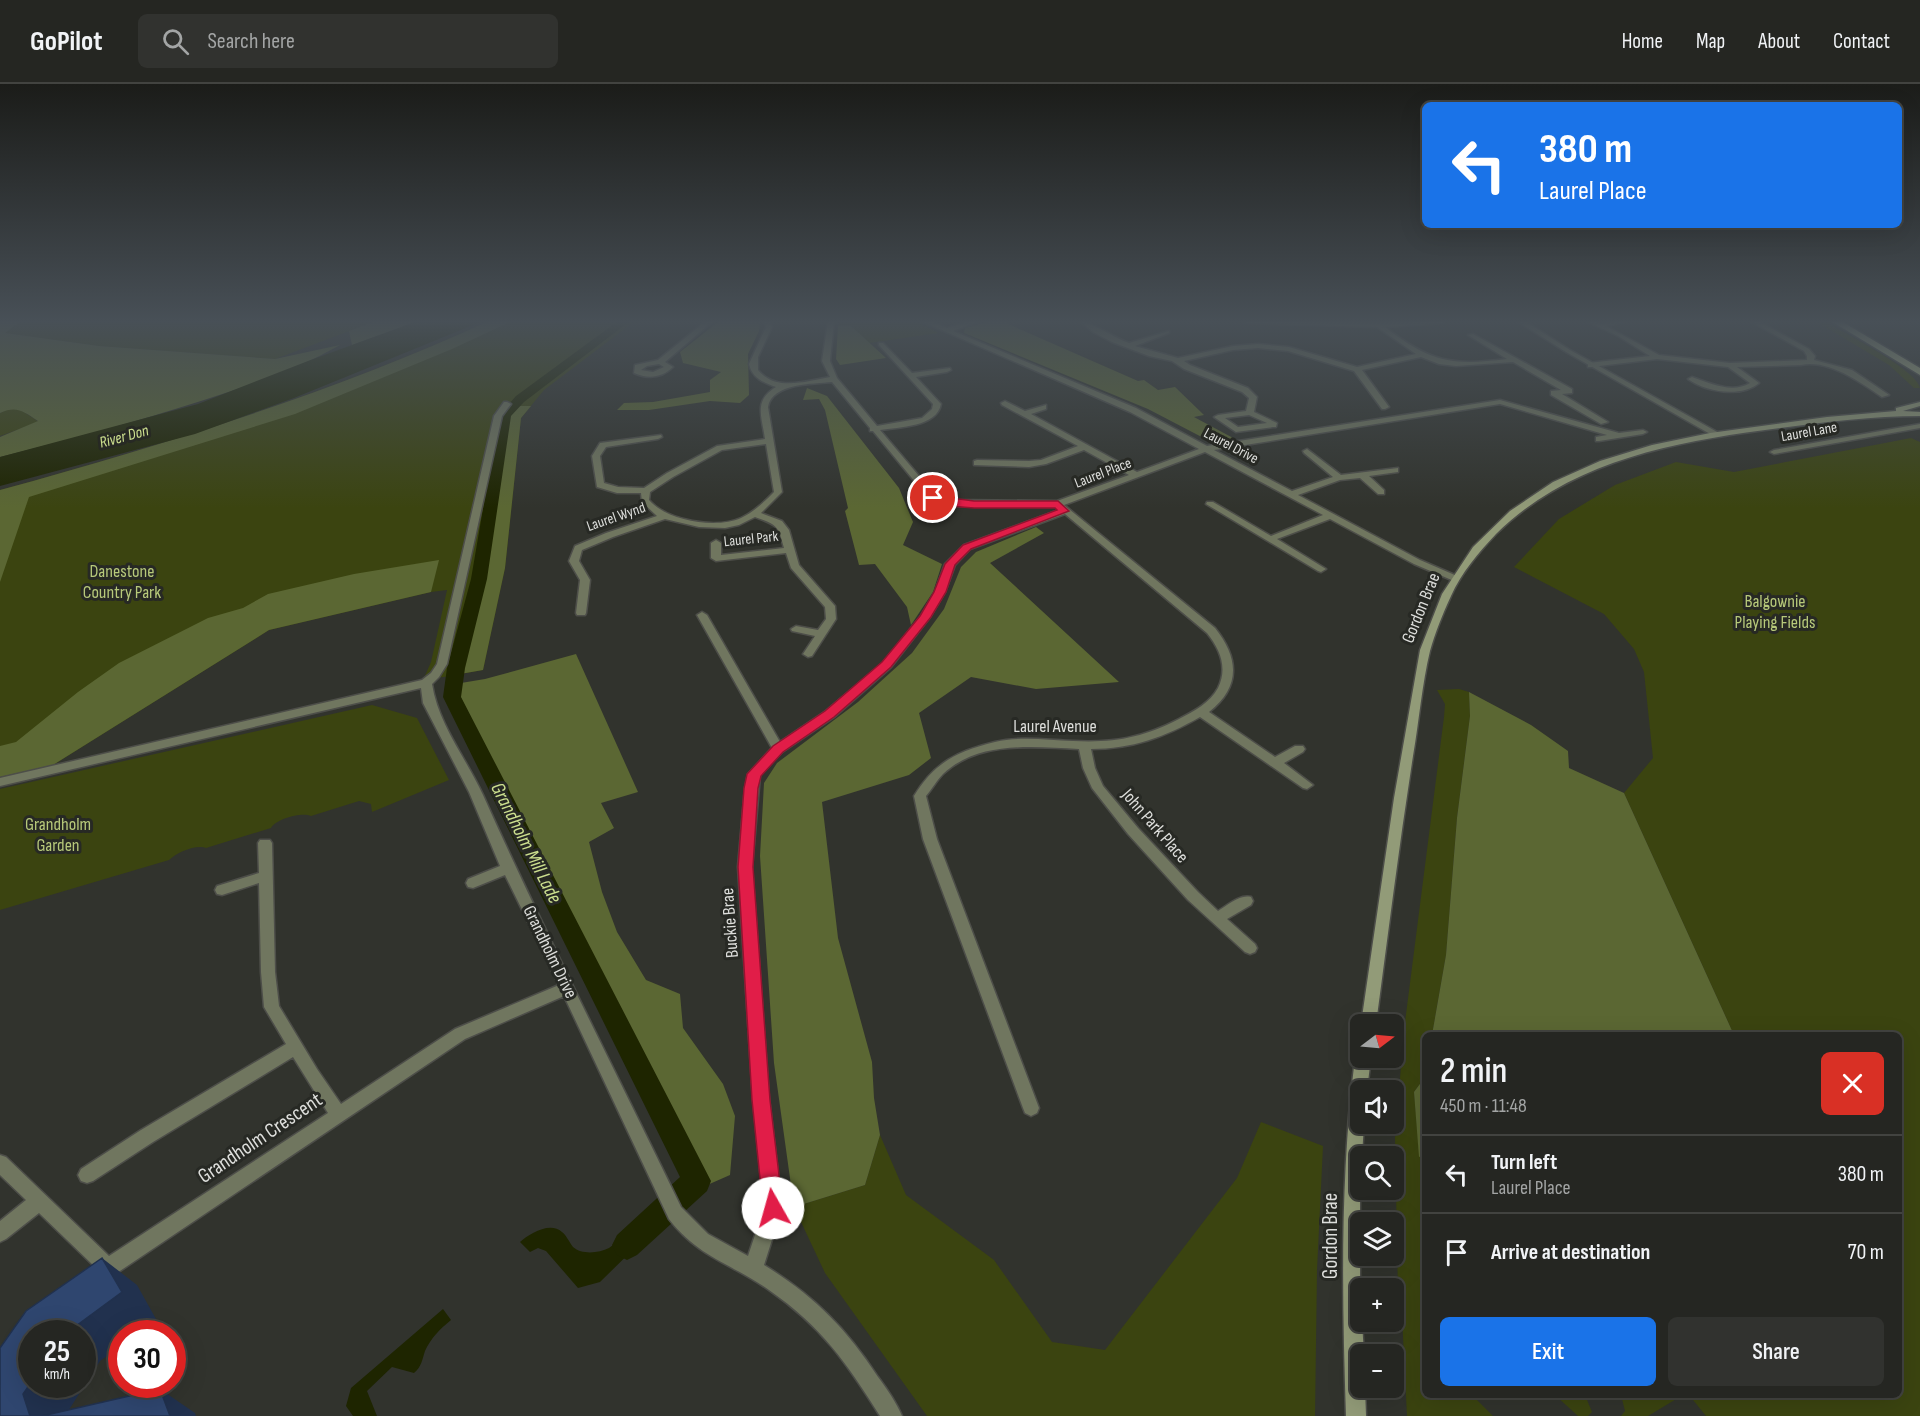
<!DOCTYPE html>
<meta charset="utf-8">
<style>
body{margin:0;font-family:"Sofia Sans Condensed",sans-serif;background:#31322f;color:#f1f3f6;height:100vh;display:flex;flex-direction:column;font-size:22px;white-space:nowrap}
*{box-sizing:border-box;margin:0}
p{font-size:20px;color:#a3a5a5}
.icon{flex:none;width:33px;height:33px;fill:none;stroke:currentColor;stroke-width:2;stroke-linecap:round;stroke-linejoin:round}
.map{position:relative;flex:1;overflow:hidden}
.panel{position:absolute;left:1422px;top:948px;width:480px;height:366px;display:flex;flex-direction:column;background:#252622;border-radius:9px;box-shadow:0 6px 24px #0002,0 0 0 2px #424340}
.panel>*{flex:none}
.hud{position:absolute;left:1422px;top:18px;width:480px;height:126px;border-radius:9px;box-shadow:0 6px 24px #0002,0 0 0 2px #424340;background:#1a73e8;color:#fff;overflow:hidden}
.needle{width:39px;rotate:74deg}
.controls{position:absolute;left:1350px;top:930px;display:grid;gap:12px}
.controls a{display:grid;place-items:center;width:54px;height:54px;border-radius:9px;background:#252622;box-shadow:0 6px 24px #0002,0 0 0 2px #424340;font-size:30px}
.speed{position:absolute;left:18px;top:1236px;display:flex;gap:12px;font-size:30px;font-weight:700;text-align:center}
.speed>*{display:grid;place-content:center;width:78px;height:78px;border-radius:50%;background:#252622;box-shadow:0 6px 24px #0002,0 0 0 2px #424340;line-height:1}
.speed small{font-size:15px;font-weight:400}
.speed .limit{border:9px solid #d22;background:#fff;color:#111}
.pin{position:absolute;display:grid;place-items:center;width:51px;height:51px;color:#fff;margin:-26px;border:3px solid #fff;border-radius:50%;box-shadow:0 2px 6px #0007}
.me{position:absolute;width:66px;margin:-33px;rotate:353deg;stroke-linejoin:round;filter:drop-shadow(0 0 4px #0008)}
.turn{display:flex;align-items:center;gap:21px;height:126px;padding:0 18px;font-size:27px}
.turn .icon{width:78px;height:78px;stroke-width:2.5}
.turn b{display:block;font-size:42px;line-height:51px}
.round{display:grid;place-items:center;flex:none;width:63px;height:63px;border-radius:9px;background:#31322f}
.head{display:flex;align-items:center;justify-content:space-between;height:102px;padding:0 18px}
h1{font-size:36px;font-weight:600;line-height:45px}
.button{display:flex;gap:12px;margin-top:auto;padding:12px 18px}
.button a{flex:1;height:69px;border-radius:9px;background:#1a73e8;color:#fff;font-size:24px;font-weight:600;line-height:69px;text-align:center}
.button a+a{background:#31322f;color:#f1f3f6}
ul{padding:0;list-style:none}
li{display:flex;align-items:center;gap:18px;height:78px;padding:0 18px;border-top:2px solid #424340}
li div{flex:1}
li b{display:block;font-size:22px}
li em{font-style:normal}
header{display:flex;align-items:center;gap:36px;box-sizing:border-box;height:84px;padding:0 30px;background:#252622;border-bottom:2px solid #424340}
header strong{font-size:28px}
nav{display:flex;gap:33px;margin-inline-start:auto;font-size:21px}
.search{width:420px;height:54px;background:#31322f;display:flex;align-items:center;gap:15px;box-sizing:border-box;padding:0 21px;border-radius:9px;color:#a3a5a5;font-size:22px}
.map>svg:first-child{display:block}
</style>
<header>
<strong>GoPilot</strong>
<div class="search"><svg class="icon" aria-label="search" viewBox="0 0 24 24"><circle cx="10" cy="10" r="6"/><path d="M15 15l6 6"/></svg>Search here</div>
<nav><a>Home</a><a>Map</a><a>About</a><a>Contact</a></nav>
</header>
<div class="map">
<svg width="1920" height="1332" viewBox="0 0 1920 1332">
<rect width="100%" height="100%" fill="#31332d"/>
<!-- green -->
<path fill="#3b4410" d="M21,237h355l-101,38 -176,-13 -95,-13z
M489,237h146l-91,69 -23,28 -16,150 -22,102 -39,7 -20,1 7,-16 16,-72 -16,2 -162,38 -216,135 -53,12v-287c167,-46 332,-97 489,-169z
M842,237h72l25,12 -70,10 -19,-18 -12,1z
M1815,237h9c19,11 93,49 96,67h-6l-25,-23z
M11,324l10,2 18,12 -39,14v-23z
M1911,354l9,4v974h-214l-17,-21h210v-360h-165l-110,-242 29,-35 -9,-86 -10,-23 -30,-35 -90,-47 45,-48 56,-34 61,-23 58,10z
M1459,605l10,3 1,24 -13,102 -11,137 -14,80h-7v42l-11,15 6,65 5,-2v240h47l21,21h-86l-6,-119 -3,-2 -3,-157 9,-108 40,-313 1,-13 -8,-14z
M372,621l45,13 32,62 -77,32 -1,-8 -12,-3 -48,15c-9,-4 -35,3 -40,12l-65,20c-9,-4 -29,4 -37,12l-169,50v-121z
M1261,1038l62,24 -6,124 -2,146h-388l-102,-143 -31,-66 71,-22 15,-50 26,60 88,65 58,82 53,8 132,-172z
M1555,1311h30l7,17 -4,4h-10z
M1621,1311h62l-35,21h-27l4,-5z"/>
<!-- forest -->
<path fill="#5b6733" d="M0,237h21l-16,12 94,13 176,13 65,-14c-42,24 -90,40 -136,55 -68,22 -135,40 -204,57v-20l38,-16c-14,-9 -21,-16 -38,-8z
M376,237h42l-66,24 -3,-14z
M489,237h23l-60,28 -157,65 -266,83 -29,85v-92c167,-46 332,-97 489,-169z
M760,237l-1,10 -11,23 1,41 -9,8 -30,-2 -61,9h-32l7,-7 29,-1 57,-10v-12l11,-8 -38,-9 -3,-11 38,-30z
M991,237h21l-6,2 132,58 6,-1 14,10 17,-3 29,28 -10,2 41,22 -18,6 -69,-36 -184,-76 1,-5z
M850,241l36,33 -46,7 -4,-6 2,-33z
M807,304l20,8 72,92 14,34 -10,23 39,19 -9,28 -22,33 -4,-18 -32,-43 -16,1 -14,-54 3,-3 -23,-98 -6,-11 -16,1z
M518,322h13l-10,12 -16,150 -22,102 -23,4 28,-119 21,-139z
M1036,443l8,6 -54,30 129,119 -83,7 -65,-12 -52,36 12,45 -22,17 -87,27 16,136 34,124 2,36 6,37 -15,50 -71,22 -20,-144 -14,-207 4,-73 13,-20 81,-61 54,-49 32,-44 17,-42 15,-15z
M439,476l-8,32 -162,38 -216,135 -53,12v-31l16,-4 62,-50 41,-29 89,-45 35,-10 25,-14 86,-20z
M576,570l62,138 -37,11 13,25 -25,14 13,50 15,40 29,48 34,14 3,34 40,56 12,32 -5,59 -25,11 -245,-490 1,-13 24,-4z
M1469,608l62,33 37,26 1,17 55,25 110,242h-302l14,-80 11,-137 13,-102z
M1425,993v78l-6,2 -5,-65z"/>
<!-- water -->
<path fill="#1e2500" d="M418,237h65l-189,77 -99,36 -195,52v-29l198,-53 110,-43z
M640,1135l11,13 -51,50 -22,6 -32,-37 -8,-3 -8,4 -10,-10c9,-8 30,-21 42,-10 5,4 7,10 11,15 9,8 26,6 36,1 11,-7 21,-20 31,-29z
M443,1225l8,11c-11,9 -20,18 -26,31 -3,9 -3,15 -11,22l-22,-6 -25,24 10,25h-24l-7,-10 5,-18z"/>
<g fill="none" stroke-linecap="round" stroke-linejoin="round">
<!-- canal -->
<path fill="#1e2500" fill-rule="evenodd" d="M618,237h12l-106,81 -13,14 -24,163 -22,89 -4,29 250,484 -4,10 -70,64 -10,5 -10,-5 -5,-10 5,-10 63,-58 -237,-480 4,-29 24,-89 28,-164 17,-19z"/>
<!-- minor casing -->
<g stroke="#4d4e49" stroke-width="3">
<path id="minor" d="M706,237h7l-48,41 8,5c-11,11 -25,12 -39,6l1,-8 23,-5zM659,280l5,3 -11,5 -12,-2 6,-4z
M764,237h6l2,6 -14,30v13c18,22 48,11 72,7l-8,-16 6,-40h6l-4,40 7,17 40,48 45,-8 10,-9 1,-5 -54,-59v-2h4l29,30 38,-5 1,2 -4,2 -31,5 25,27c-4,23 -42,23 -61,26l56,66 14,4 107,1 72,-26 -45,-25 -38,14 -17,3 -55,-2v-4l3,-1 52,1 12,-1 37,-14 -76,-41 -1,-2 4,-2 20,10 21,-6v4l-15,5 106,58 62,-23 -69,-37 -209,-91h9l17,7 23,-7h10l-27,10 183,77 71,38 293,-46 119,33 24,-3 4,2 -4,2 -44,7h-3v-4l11,-2 -107,-31 -286,46 78,41 41,-14 -29,-24 -1,-2 4,-2 34,26 57,-7v4l-29,4 15,14v4h-6l-18,-16 -20,2 -42,15 122,65 37,16v4l-3,1 -40,-17 -84,-45 -53,20 49,30 -5,3 -3,-1 -112,-67 1,-2h6l58,34 52,-21 -118,-63 -141,53 151,123c24,30 26,59 -6,84l66,45 20,-11h8l2,3 -2,3 -19,11 29,22 -6,4 -4,-1 -103,-71c-35,20 -68,32 -109,32l4,19 8,18 35,42 60,64 20,19c10,-6 22,-17 33,-14l2,4 -2,4 -24,14 28,25 2,4 -2,4 -5,2 -5,-2 -57,-52 -60,-66 -36,-46 -9,-20 -4,-19c-45,-2 -100,-9 -136,25 -6,6 -11,15 -17,22l11,43 102,269 -2,5 -6,3 -6,-3 -2,-5 -100,-269 -9,-43c20,-33 43,-45 81,-54 25,-6 52,-2 78,-1 41,2 69,-3 106,-22 15,-8 31,-16 39,-31 10,-20 2,-39 -11,-55l-142,-119 -95,35 -15,16 -10,27 -15,25 -39,50 -57,50 -52,35 -22,23 -8,92 17,232 13,109 -18,57c49,30 82,63 114,112 9,12 18,25 24,39h-22c-34,-54 -58,-89 -111,-126 -38,-27 -70,-32 -100,-71l-105,-223 -99,43 -360,242 -7,2 -7,-2 -2,-7 5,-8 -55,-53 -33,26 -6,3v-21l26,-21 -26,-25v-20l6,2 103,99 219,-143 -35,-56 -140,85 -60,39 -6,2 -6,-2 -3,-6 3,-6 60,-39 145,-86 -22,-37 -3,-35 -2,-89 -37,12 -5,-1 -2,-4 2,-4 42,-13 -1,-30 2,-3h10l2,3 3,129 4,34 38,63 24,35 114,-75 104,-44 -54,-110 -32,13 -5,-1 -2,-4 2,-4 32,-13 -31,-74 -46,-89 -2,-15 -421,98v-8l422,-98 9,-7 6,-9 57,-248 10,-14h3l4,2 -9,12 -55,248 -8,13 -7,7c6,40 34,74 51,111 62,139 132,275 198,412l27,27 40,22 16,-48 -11,-109 -15,-232 7,-79 3,-14 24,-26 -75,-133 5,-3 5,3 73,127 46,-31 57,-48 38,-47 14,-24 10,-28 19,-19 95,-35 -3,-3 -107,-1 -19,-6 -57,-69h-3v-3l-38,-46c-19,2 -60,1 -64,25l14,85 -21,21 21,8 7,9 10,35 36,41 1,13 -24,37 -4,1 -5,-3 12,-18 -23,-5 -1,-2 5,-3 22,4 8,-11 -1,-12 -34,-39 -5,-15 -70,8 -5,-3v-15l5,-3 5,3v12l63,-7c-6,-23 -7,-23 -29,-31l-16,8 -14,3 -26,-1 -34,-8 -52,18 -31,13 -3,11 11,19 -4,33 -1,2h-8l-1,-2 4,-33 -11,-19 6,-15 31,-13 51,-17 -15,-14 -1,-9h-24l-20,-6 -5,-31 8,-13 61,-8 1,2 -4,2 -52,8 -6,9 4,27 14,4 26,1 23,-15 50,-27 48,-7c-3,-23 -12,-38 11,-52 -12,-4 -24,-9 -27,-23l17,-37zM766,360l8,48c-10,10 -20,20 -33,26 -25,11 -74,3 -92,-18l1,-8 23,-15 49,-27z
M1080,237c9,0 37,18 49,22l40,-12v2l-34,13 43,12 55,-12 25,-2 31,3 68,20 59,-13 -39,-27 -130,-4 -3,-2 135,2 66,-2 -3,2 -57,4c45,35 66,39 122,32l-39,-24 5,-1 99,55v4l-10,1 46,28 -7,2 -50,-29v-4l10,-1 -48,-28 -57,4 -17,-2 -18,-7 -59,13 27,37 -4,2h-3l-28,-38 -66,-20 -30,-3 -25,2 -49,11 6,4 58,23 9,9 -3,15 23,11 -1,4h-3l-37,5 -22,-15 4,-2 28,-4 3,-13 -7,-6 -58,-23 -12,-8 -23,-5 -37,-14 -19,-10zM1249,331l18,8 -29,4 -13,-9z
M1586,237h9l6,3 27,-3 -22,5 53,29 71,8 77,-3v-4l-3,-5 -54,-30h8l51,28 6,7 -1,4 38,10 37,25 -7,2c-22,-15 -54,-38 -81,-32l-64,2 22,16c-18,15 -53,9 -71,-4l4,-2c18,6 40,17 58,6l-22,-16 -71,-8 -66,8h-3v-4l62,-7 -32,-20z
M1920,340v4l-146,26 -4,-2 4,-2z"/>
</g>
<!-- tertiary casing -->
<g stroke="#4d4e49" stroke-width="3">
<path id="tertiary" d="M1517,237h8l45,29 149,83 -7,2 -146,-83z"/>
</g>
<!-- secondary casing -->
<g stroke="#4d4e49" stroke-width="3">
<path id="secondary" d="M1920,318v4l-17,5 17,1v4c-47,0 -93,6 -140,12 -101,13 -208,31 -284,106 -17,18 -35,39 -45,62 -8,17 -16,37 -21,55 -8,33 -11,70 -17,105 -14,89 -25,179 -37,268h-15l33,-226 26,-148 22,-56 31,-47 37,-36 43,-29 47,-21 52,-16 58,-12 117,-16 69,-6v-3z
M1360,968v6h11l-4,32h-7v34h4l-2,32h-2v166h2l2,32h-4v34h5l1,28h-20c-4,-120 -6,-239 9,-358l2,-5z"/>
</g>
<!-- primary casing -->
<g stroke="#4d4e49" stroke-width="3">
<path id="primary" d="M1831,237h10l79,47v7z"/>
</g>
<!-- minor -->
<use href="#minor" fill="#70765f" fill-rule="evenodd"/>
<!-- tertiary -->
<use href="#tertiary" fill="#70765f" fill-rule="evenodd"/>
<!-- secondary -->
<use href="#secondary" fill="#929b78" fill-rule="evenodd"/>
<!-- primary -->
<use href="#primary" fill="#adb88a" fill-rule="evenodd"/>
</g>
<!-- shaded-wall -->
<path fill="#21314e" d="M102,1174l35,27 19,34 -19,15h-15v11l-22,16 -35,55h-35l-7,-22 9,-13v3h50v-50h-17z
M160,1305l35,24 1,3h-26z"/>
<!-- building -->
<path fill="#2f466f" stroke="#21314e" stroke-width="1.5" d="M102,1174l20,34 -57,42h-33v47l-9,13 7,22h-30v-68l26,-37z
M160,1305l10,27h-128z"/>
<!-- sky -->
<linearGradient id="sky" x2="0" y2="1"><stop stop-color="#1b1c19"/><stop offset="0.56" stop-color="#485057"/><stop offset="1" stop-color="#485057" stop-opacity="0"/></linearGradient>
<rect width="1920" height="424" fill="url(#sky)"/>
<!-- route -->
<path fill="#e11d48" stroke="#92132f" stroke-width="1.5" d="M929,411l45,6h84l11,10 -98,38 -16,16 -9,27 -15,25 -40,50 -57,50 -51,35 -22,24 -3,12 -5,79 17,233 13,108 -3,7 -7,3 -7,-3 -3,-7 -11,-108 -14,-233 6,-79 3,-14 26,-28 52,-35 57,-49 38,-46 14,-24 11,-28 18,-19 94,-35 -2,-2h-81l-25,-2 -20,-6z"/>
<g text-anchor="middle" dominant-baseline="central" stroke-width="6" stroke-linejoin="round" paint-order="stroke">
<!-- far-street labels -->
<g font-size="15" fill="#dddedb" stroke="#272924">
<text transform="translate(1809 348) rotate(-10)">Laurel Lane</text>
<text transform="translate(1231 362) rotate(28)">Laurel Drive</text>
<text transform="translate(1103 389) rotate(-21)">Laurel Place</text>
<text transform="translate(616 433) rotate(-19)">Laurel Wynd</text>
<text transform="translate(751 455) rotate(-6)">Laurel Park</text>
</g>
<!-- far-water labels -->
<g font-size="16" font-style="italic" fill="#cde08f" stroke="#272924">
<text transform="translate(124 353) rotate(-15)">River Don</text>
</g>
<!-- park labels -->
<g font-size="18" fill="#b7c97a" stroke="#272924">
<text x="122" y="487">Danestone<tspan x="122" dy="21">Country Park</tspan></text>
<text x="1775" y="517">Balgownie<tspan x="1775" dy="21">Playing Fields</tspan></text>
<text x="58" y="740">Grandholm<tspan x="58" dy="21">Garden</tspan></text>
</g>
<!-- street labels -->
<g font-size="18" fill="#dddedb" stroke="#272924">
<text transform="translate(1421 524) rotate(-68)">Gordon Brae</text>
<text x="1055" y="642">Laurel Avenue</text>
<text transform="translate(1155 742) rotate(49)">John Park Place</text>
<text transform="translate(730 839) rotate(-94)">Buckie Brae</text>
<text transform="translate(550 868) rotate(64)">Grandholm Drive</text>
</g>
<!-- water labels -->
<g font-size="20" font-style="italic" fill="#cde08f" stroke="#272924">
<text transform="translate(526 759) rotate(63)">Grandholm Mill Lade</text>
</g>
<!-- near-street labels -->
<g font-size="21" fill="#dddedb" stroke="#272924">
<text transform="translate(260 1054) rotate(-34)">Grandholm Crescent</text>
<text transform="translate(1330 1152) rotate(-90)">Gordon Brae</text>
</g>
</g>
</svg>
<div class="controls">
<a><svg class="needle" viewBox="-14 -14 28 28"><path d="M0-13l5 13h-10z" fill="#e53935"/><path d="M0 13l5-13h-10z" fill="#a3a5a5"/></svg></a>
<a><svg class="icon" aria-label="sound" viewBox="0 0 24 24"><path d="M4 9h4l5-4v14l-5-4H4zM17 9q2 3 0 6"/></svg></a>
<a><svg class="icon" aria-label="search" viewBox="0 0 24 24"><circle cx="10" cy="10" r="6"/><path d="M15 15l6 6"/></svg></a>
<a><svg class="icon" aria-label="layers" viewBox="0 0 24 24"><path d="M12 4l9 5-9 5-9-5zM3 14l9 5 9-5"/></svg></a>
<a>+</a>
<a>−</a>
</div>
<div class="speed"><div>25<small>km/h</small></div><div class="limit">30</div></div>
<div class="pin" style="left:933px;top:414px;background:#d93025"><svg class="icon" aria-label="arrive" viewBox="0 0 24 24"><path d="M6 21V4h12l-3 4 3 4H6"/></svg></div>
<svg class="me" style="left:773px;top:1124px" viewBox="-20 -20 40 40"><circle r="19" fill="#fff"/><path d="M0-13L10 11 0 6-10 11z" fill="#e11d48"/></svg>
<div class="hud">
<div class="turn"><svg class="icon" aria-label="left" viewBox="0 0 24 24"><path d="M17 20v-9H6M10 6l-5 5 5 5"/></svg><div><b>380 m</b>Laurel Place</div></div>
</div>
<section class="panel">
<div class="head"><div><h1>2 min</h1><p>450 m · 11:48</p></div><a class="round" style="background:#d93025;color:#fff"><svg class="icon" aria-label="close" viewBox="0 0 24 24"><path d="M6 6l12 12M18 6L6 18"/></svg></a></div>
<ul>
<li><svg class="icon" aria-label="left" viewBox="0 0 24 24"><path d="M17 20v-9H6M10 6l-5 5 5 5"/></svg><div><b>Turn left</b><p>Laurel Place</p></div><em>380 m</em></li>
<li><svg class="icon" aria-label="arrive" viewBox="0 0 24 24"><path d="M6 21V4h12l-3 4 3 4H6"/></svg><div><b>Arrive at destination</b></div><em>70 m</em></li>
</ul>
<div class="button"><a>Exit</a><a>Share</a></div>
</section>
</div>
